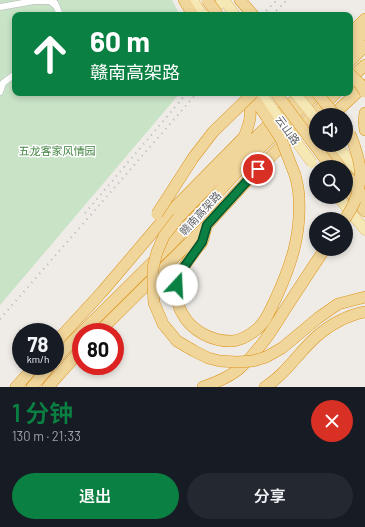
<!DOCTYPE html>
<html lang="zh">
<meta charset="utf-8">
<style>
body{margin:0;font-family:Barlow,"Noto Sans SC",sans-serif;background:#242831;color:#f1f3f6;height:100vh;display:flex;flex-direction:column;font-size:15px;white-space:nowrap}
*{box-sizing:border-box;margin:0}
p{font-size:13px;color:#9ea1a6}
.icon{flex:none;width:22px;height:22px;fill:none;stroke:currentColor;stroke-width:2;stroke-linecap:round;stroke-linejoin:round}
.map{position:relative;height:387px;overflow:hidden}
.panel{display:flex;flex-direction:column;background:#171b24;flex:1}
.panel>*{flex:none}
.hud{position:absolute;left:12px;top:12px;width:341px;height:84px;border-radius:8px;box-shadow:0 2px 6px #0003;background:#0b8043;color:#fff;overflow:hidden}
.controls{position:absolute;left:309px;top:108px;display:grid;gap:8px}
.controls a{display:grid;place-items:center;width:44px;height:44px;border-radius:50%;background:#171b24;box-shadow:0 2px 6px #0003;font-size:20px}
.speed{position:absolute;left:12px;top:323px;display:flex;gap:8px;font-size:20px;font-weight:700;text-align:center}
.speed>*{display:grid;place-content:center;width:52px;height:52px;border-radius:50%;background:#171b24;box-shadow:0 2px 6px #0003;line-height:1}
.speed small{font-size:10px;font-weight:400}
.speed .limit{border:6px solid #d22;background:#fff;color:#111}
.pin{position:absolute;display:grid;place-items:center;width:34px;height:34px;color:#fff;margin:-17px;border:2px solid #fff;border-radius:50%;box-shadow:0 1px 4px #0007}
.me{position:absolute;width:44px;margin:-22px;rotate:20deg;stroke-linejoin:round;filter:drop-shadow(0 0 3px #0008)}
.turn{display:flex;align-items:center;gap:14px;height:84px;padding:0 12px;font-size:18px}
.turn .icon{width:52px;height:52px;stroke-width:2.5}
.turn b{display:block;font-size:28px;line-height:34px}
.round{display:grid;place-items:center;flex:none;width:42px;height:42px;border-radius:21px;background:#242831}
.summary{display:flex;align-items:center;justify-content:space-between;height:68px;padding:0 12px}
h1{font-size:24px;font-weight:600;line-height:30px;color:#0b8043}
.cta{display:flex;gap:8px;margin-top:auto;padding:8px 12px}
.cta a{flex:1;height:46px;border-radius:24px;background:#0b8043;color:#fff;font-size:16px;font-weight:600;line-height:46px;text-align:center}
.cta a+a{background:#242831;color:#f1f3f6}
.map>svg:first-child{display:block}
</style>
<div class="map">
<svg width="365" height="387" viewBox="0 0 365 387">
<rect width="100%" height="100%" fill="#efece7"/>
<!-- green -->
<path fill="#c8e3c6" d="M0,0h172l8,15h-165v78h165l-180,212z"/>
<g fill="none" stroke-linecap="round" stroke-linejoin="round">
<!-- street casing -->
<g stroke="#b4b7ba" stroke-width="7">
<path id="street" d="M55,3l5,12
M0,7l34,-6h16l7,6
M0,92l3,-9 12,-9"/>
</g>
<!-- primary casing -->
<g stroke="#e2ba6d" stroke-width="11">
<path id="primary" d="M193,0l9,15
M224,0l11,15
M207,15l17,-15
M260,93l11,14
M337,145l26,34
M338,197l27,33"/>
</g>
<!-- highway casing -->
<g stroke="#db941a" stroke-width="12">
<path id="highway" d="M184,0l9,15
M240,0l13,15
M350,34l15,-15
M350,47l15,-15
M350,61l15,-15
M350,79l15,-14
M250,93l14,20
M365,113l-1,8 1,9
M333,115l32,-30
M324,145l16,22
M346,187l19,24
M178,218l81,-84 43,-41
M207,225c-2,5 -3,12 -5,17 -1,3 -4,5 -6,8 -8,11 -18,22 -19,37 0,9 0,18 5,26 9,18 31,29 51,28 8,-1 18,-7 24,-12 9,-7 14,-21 19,-31 15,-33 25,-62 23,-99 0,-8 -2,-17 -4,-24
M82,332l91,-90 74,-81 70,-68
M99,332l108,-107 51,-56 78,-76
M55,343l47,-51 68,-80 74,-75c8,-19 8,-25 2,-44
M266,357l16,-9 36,-30 20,-14 27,-7
M55,360l11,-12 15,-15
M16,387l19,-21
M32,387l18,-21
M48,387l33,-37
M203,387c12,-4 26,-10 36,-18 19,-17 32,-37 45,-58 14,-21 27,-42 41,-62
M265,387c21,-13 33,-34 51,-50 13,-12 32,-22 49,-25"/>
</g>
<!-- street -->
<use href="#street" stroke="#fff" stroke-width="6"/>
<!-- primary -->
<use href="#primary" stroke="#f6e8b4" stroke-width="10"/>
<!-- highway -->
<use href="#highway" stroke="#f1d69b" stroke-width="11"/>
<!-- rail -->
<path stroke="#b4b5b5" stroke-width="2" stroke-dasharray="1 5" stroke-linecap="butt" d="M262,15l15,-15
M272,15l15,-15
M85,213l102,-120
M0,319l197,-226"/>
<!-- primary-bridge casing -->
<g stroke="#e2ba6d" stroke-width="11" stroke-linecap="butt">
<path id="primary-bridge" d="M295,93l21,26
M271,107l41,56"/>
</g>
<!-- highway-bridge casing -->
<g stroke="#db941a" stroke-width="12" stroke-linecap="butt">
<path id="highway-bridge" d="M207,0l11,15
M350,74l10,10 5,8
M276,93l55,74
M317,93l18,22
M264,113l17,26 14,36
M346,174l19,25
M157,214l36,-56 20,-26 40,-39
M178,218l-14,18 -7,16 -4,16v20l1,15 9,21 14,17 17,10 14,7 12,3 17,1 16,-1 13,-4
M345,219c3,-5 7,-11 9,-16 11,-26 6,-44 -4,-69"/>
</g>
<!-- primary-bridge -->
<use href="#primary-bridge" stroke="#f6e8b4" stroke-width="10"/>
<!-- highway-bridge -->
<use href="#highway-bridge" stroke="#f1d69b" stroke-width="11"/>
</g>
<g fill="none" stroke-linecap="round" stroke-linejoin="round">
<!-- route casing -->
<g stroke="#07532c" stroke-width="10">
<path id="route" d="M177,285l5,-15 20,-28 5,-17 51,-56"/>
</g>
<!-- route -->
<use href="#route" stroke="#0b8043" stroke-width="7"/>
</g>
<g text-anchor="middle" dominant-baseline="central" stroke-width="3" stroke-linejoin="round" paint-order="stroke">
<!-- street labels -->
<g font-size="11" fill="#5e6265" stroke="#fff">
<text transform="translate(288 130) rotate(54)">云山路</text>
<text transform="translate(200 213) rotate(-47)">赣南高架路</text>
</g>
<!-- park labels -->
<g font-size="11" fill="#418240" stroke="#fff">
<text x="57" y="150">五龙客家风情园</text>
</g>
</g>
</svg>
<div class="controls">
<a><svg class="icon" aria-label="sound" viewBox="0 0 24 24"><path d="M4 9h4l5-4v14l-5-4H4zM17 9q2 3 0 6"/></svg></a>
<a><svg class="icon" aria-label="search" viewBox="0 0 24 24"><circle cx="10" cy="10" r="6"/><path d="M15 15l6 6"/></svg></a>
<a><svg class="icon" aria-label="layers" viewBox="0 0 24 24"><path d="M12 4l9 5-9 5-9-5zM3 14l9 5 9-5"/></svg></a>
</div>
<div class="speed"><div>78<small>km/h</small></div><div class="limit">80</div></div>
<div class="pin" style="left:258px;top:169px;background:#d93025"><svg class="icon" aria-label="arrive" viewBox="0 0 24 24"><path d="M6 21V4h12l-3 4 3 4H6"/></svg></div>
<svg class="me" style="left:177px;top:285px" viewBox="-20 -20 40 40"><circle r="19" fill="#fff"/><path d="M0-13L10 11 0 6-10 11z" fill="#0b8043"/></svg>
<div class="hud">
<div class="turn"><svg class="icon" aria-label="ahead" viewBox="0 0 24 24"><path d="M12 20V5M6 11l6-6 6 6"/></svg><div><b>60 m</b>赣南高架路</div></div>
</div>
</div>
<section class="panel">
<div class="summary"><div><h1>1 分钟</h1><p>130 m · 21:33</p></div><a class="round" style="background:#d93025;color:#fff"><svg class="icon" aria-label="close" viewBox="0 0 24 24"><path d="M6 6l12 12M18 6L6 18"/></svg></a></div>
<div class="cta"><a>退出</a><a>分享</a></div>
</section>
